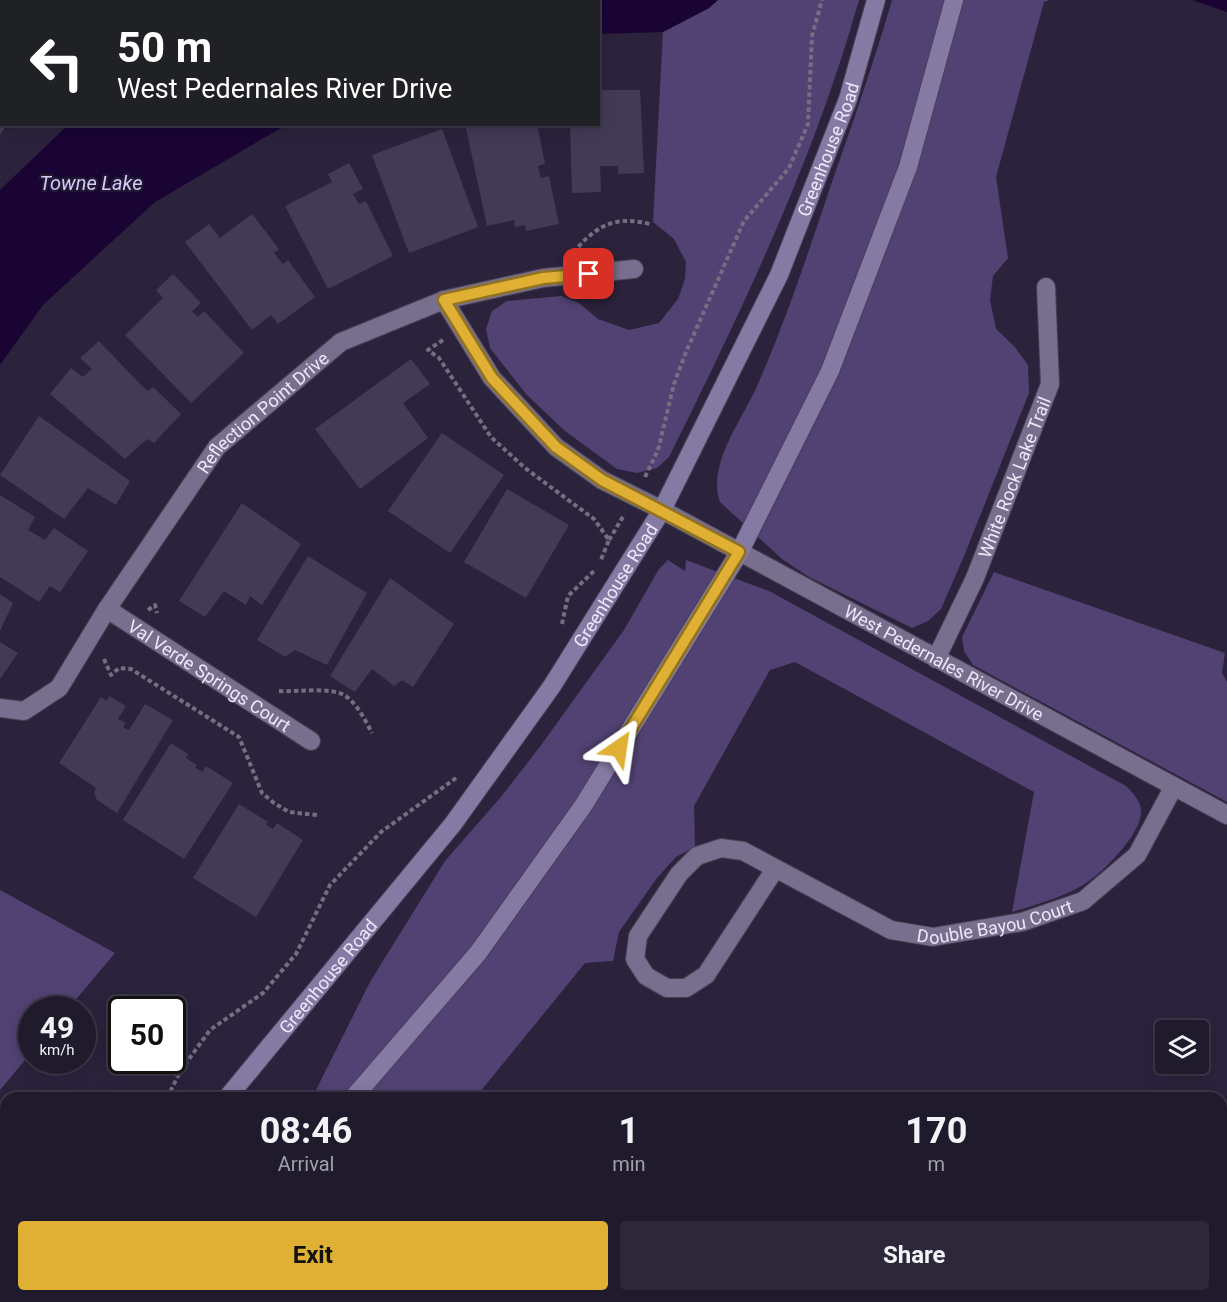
<!DOCTYPE html>
<style>
body{margin:0;font-family:Roboto,sans-serif;background:#2d2739;color:#f1f3f6;height:100vh;display:flex;flex-direction:column;font-size:22px;white-space:nowrap}
*{box-sizing:border-box;margin:0}
p{font-size:20px;color:#a2a1aa}
.icon{flex:none;width:33px;height:33px;fill:none;stroke:currentColor;stroke-width:2;stroke-linecap:round;stroke-linejoin:round}
.map{position:relative;flex:1;overflow:hidden}
.panel{position:absolute;left:0px;top:1092px;width:1227px;height:210px;display:flex;flex-direction:column;background:#201a2d;border-radius:18px 18px 0 0;box-shadow:0 3px 15px #0003,0 0 0 2px #3d3849}
.panel>*{flex:none}
.hud{position:absolute;left:0px;top:0px;width:600px;height:126px;box-shadow:0 3px 15px #0003,0 0 0 2px #3d3849;background:#202124;color:#fff;overflow:hidden}
.fabs{position:absolute;left:1155px;top:1020px;display:grid;gap:12px}
.fabs a{display:grid;place-items:center;width:54px;height:54px;border-radius:6px;background:#201a2d;box-shadow:0 3px 15px #0003,0 0 0 2px #3d3849;font-size:30px}
.speed{position:absolute;left:18px;top:996px;display:flex;gap:12px;font-size:30px;font-weight:700;text-align:center}
.speed>*{display:grid;place-content:center;width:78px;height:78px;border-radius:50%;background:#201a2d;box-shadow:0 3px 15px #0003,0 0 0 2px #3d3849;line-height:1}
.speed small{font-size:15px;font-weight:400}
.speed .limit{border:3px solid #111;border-radius:9px;background:#fff;color:#111}
.pin{position:absolute;display:grid;place-items:center;width:51px;height:51px;color:#fff;margin:-26px;border-radius:12px;box-shadow:0 3px 9px #0006}
.me{position:absolute;width:66px;margin:-33px;rotate:32deg;stroke-linejoin:round;filter:drop-shadow(0 0 4px #0008)}
.turn{display:flex;align-items:center;gap:21px;height:126px;padding:0 18px;font-size:27px}
.turn .icon{width:78px;height:78px;stroke-width:2.5}
.turn b{display:block;font-size:42px;line-height:51px}
.eta{display:flex;justify-content:space-evenly;align-items:center;height:102px;text-align:center}
.eta b{font-size:36px;font-weight:700;line-height:42px}
.action{display:flex;gap:12px;margin-top:auto;padding:12px 18px}
.action a{flex:1;height:69px;border-radius:6px;background:#dfb034;color:#111;font-size:24px;font-weight:700;line-height:69px;text-align:center}
.action a+a{background:#2d2739;color:#f1f3f6}
.map>svg:first-child{display:block}
</style>
<div class="map">
<svg width="1227" height="1302" viewBox="0 0 1227 1302">
<rect width="100%" height="100%" fill="#2b233c"/>
<!-- green -->
<path fill="#514273" d="M718,0h141c-45,160 -116,308 -190,457l-12,11 -20,5 -20,-4 -52,-38 -39,-37 -36,-46 -4,-19 6,-18 15,-10 54,-5 18,7 19,16 31,11 30,-7 19,-24 7,-20 1,-17 -12,-23 -21,-17 10,-190 46,-24z
M892,0h158l-6,2 -48,175 12,81 -15,18 -3,24 6,29 18,17 14,19 1,28 -65,163 -23,53 -13,12 -16,7 -103,-51 -27,-18 -62,-57c-14,-37 24,-85 38,-118 29,-66 51,-134 74,-202 21,-60 42,-120 60,-182z
M668,560l17,11 1,-11 83,31 357,195c7,7 13,13 15,23 3,22 -35,60 -52,72 -23,16 -51,23 -77,31l22,-120 -239,-130 -25,8 -76,136 1,41 -19,10 -19,21 -38,54 -6,29 -28,2 -110,135h-163l58,-116 75,-121 55,-63 39,-50 85,-118 35,-61z
M994,572l231,81 -3,20 5,9v120l-254,-137 -9,-14 -2,-14z
M0,890l115,63 -47,56 -36,1 -1,43 -31,37z
M1227,1170v132h-734l33,-6h695v-125z
M194,1296h281l1,6h-286z"/>
<!-- water -->
<path fill="#190434" d="M267,0h451l-9,8 -46,24 -64,2 -1,-32 -335,-1z
M1192,0h35v12z
M68,125h218l-131,77 -112,103 -43,60v-175z"/>
<!-- building -->
<path fill="#433b56" d="M598,90h42l4,83 -26,1v-8h-18l1,26 -29,1 -2,-69h28z
M0,124h7l-7,11z
M465,124h28l1,3 12,-3h31l8,40 -7,2 3,12 8,-2 10,48 -33,7 -1,-6 -10,2 -1,-7 -27,6z
M442,129l36,98 -69,26 -37,-98z
M349,163l14,26 -10,5 6,10 7,-3 27,55 -65,33 -43,-83 47,-24 -4,-8z
M252,214l27,35 -5,4 9,11 5,-4 27,37 -37,27 -7,-9 -19,15 -67,-88 24,-18 11,14z
M173,274l28,29 -9,8 6,6 6,-6 40,42 -53,50 -66,-68 38,-37 -7,-8z
M99,341l41,43 8,7 5,-4 28,27 -27,29 -7,-4 -22,20 -75,-65 21,-26 12,9 9,-8 -12,-11z
M411,359l19,25 -27,19 25,35 -68,51 -45,-60z
M39,416l91,65 -14,24 -28,-17 -24,31 -64,-44z
M442,433l62,42 -54,78 -62,-42z
M507,489l62,36 -43,73 -62,-36z
M0,495l35,22 -7,13 17,10 9,-12 34,23 -28,41 -10,-6 -11,16 -39,-25z
M242,503l59,41 -39,61 -12,-9 -4,9 -22,-14 -19,26 -26,-16z
M308,556l59,37 -40,72 -32,-15 -10,7 -28,-17z
M390,578l64,46 -41,63 -11,-7 -8,6 -22,-17 -17,23 -25,-16z
M0,594l13,9 -13,28z
M0,642l18,11 -18,26z
M109,696l17,10 -8,13 8,4 -3,4 6,3 16,-26 28,16 -56,93 -20,-13 -3,-7 2,-5 -37,-25 42,-66 6,4z
M171,743l17,11 -2,4 11,7 -2,2 7,5 4,-6 27,17 -49,76 -61,-39z
M239,804l29,18 -2,3 7,4 4,-6 26,17 -47,77 -63,-39z"/>
<g fill="none" stroke-linecap="round" stroke-linejoin="round">
<!-- minor casing -->
<g stroke="#474156" stroke-width="20">
<g id="minor">
<path id="s1" d="M444,300l48,78 64,69 46,33 60,30 565,305"/>
<path id="s2" d="M107,609l204,132"/>
<path id="s3" d="M936,659l39,-81 75,-194 -4,-97"/>
<path id="s4" d="M0,708l24,3 35,-23 48,-79 110,-162 124,-105 103,-42 99,-22 91,-9"/>
<path id="s5" d="M775,869l-69,106 -20,13h-19l-21,-12 -11,-17 3,-23 41,-62 18,-18 24,-8 22,3 148,79 42,7 89,-15 61,-21 54,-46 36,-67"/>
</g>
</g>
<!-- secondary casing -->
<g stroke="#474156" stroke-width="20">
<g id="secondary">
<path id="s6" d="M227,1098l226,-274 99,-138 110,-176 117,-235 69,-176 28,-99"/>
<path d="M353,1098l125,-145 105,-147 156,-253 91,-182 78,-204 46,-167"/>
<path d="M59,1302l5,-6"/>
<path d="M178,1302l5,-6"/>
</g>
</g>
<!-- path -->
<path stroke="#746e84" stroke-width="4" stroke-dasharray="4.5 3" stroke-linecap="butt" d="M307,0v2
M573,252c5,-4 9,-10 14,-14 20,-18 37,-20 63,-14
M443,340l-15,10 11,8 52,79 34,31 69,51 15,21 -9,22
M645,477l13,-27 16,-66 12,-32 58,-131 45,-53 19,-44 4,-88 10,-36
M609,540l15,-25
M148,610l7,-5 2,8
M562,624l6,-28 26,-25
M104,659l7,16 8,-7 12,1 108,68 23,56 12,10 15,9 28,3
M279,691c17,1 51,-4 65,4 13,8 21,25 28,38
M167,1098l14,-28 29,-40 53,-37 33,-39 34,-69 51,-53 75,-54
M6,1302l5,-6"/>
<!-- minor -->
<use href="#minor" stroke="#776f8d" stroke-width="18"/>
<!-- secondary -->
<use href="#secondary" stroke="#857aa3" stroke-width="18"/>
</g>
<g fill="none" stroke-linecap="round" stroke-linejoin="round">
<!-- route casing -->
<g stroke="#917222" stroke-width="15">
<path id="route" d="M589,274l-46,4 -99,22 48,78 64,69 46,33 137,72 -120,196"/>
</g>
<!-- route -->
<use href="#route" stroke="#dfb034" stroke-width="10"/>
</g>
<g text-anchor="middle" dominant-baseline="central" stroke-width="4.5" stroke-linejoin="round" paint-order="stroke">
<!-- street labels -->
<g font-size="18" fill="#ece8f9" stroke="#211932">
<text stroke="none"><textPath href="#s6" startOffset="1130">Greenhouse Road</textPath></text>
<text stroke="none"><textPath href="#s4" startOffset="411">Reflection Point Drive</textPath></text>
<text stroke="none"><textPath href="#s3" startOffset="198">White Rock Lake Trail</textPath></text>
<text stroke="none"><textPath href="#s6" startOffset="644">Greenhouse Road</textPath></text>
<text stroke="none"><textPath href="#s1" startOffset="630">West Pedernales River Drive</textPath></text>
<text stroke="none"><textPath href="#s2" startOffset="122">Val Verde Springs Court</textPath></text>
<text stroke="none"><textPath href="#s5" startOffset="658">Double Bayou Court</textPath></text>
<text stroke="none"><textPath href="#s6" startOffset="158">Greenhouse Road</textPath></text>
</g>
<!-- water labels -->
<g font-size="20" font-style="italic" fill="#d6c9fb" stroke="#211932">
<text x="91" y="183">Towne Lake</text>
</g>
</g>
</svg>
<div class="fabs">
<a><svg class="icon" aria-label="layers" viewBox="0 0 24 24"><path d="M12 4l9 5-9 5-9-5zM3 14l9 5 9-5"/></svg></a>
</div>
<div class="speed"><div>49<small>km/h</small></div><div class="limit">50</div></div>
<div class="pin" style="left:589px;top:274px;background:#d93025"><svg class="icon" aria-label="arrive" viewBox="0 0 24 24"><path d="M6 21V4h12l-3 4 3 4H6"/></svg></div>
<svg class="me" style="left:619px;top:748px" viewBox="-20 -20 40 40"><path d="M0-17L14 15 0 8-14 15z" fill="#dfb034" stroke="#fff" stroke-width="4"/></svg>
<div class="hud">
<div class="turn"><svg class="icon" aria-label="left" viewBox="0 0 24 24"><path d="M17 20v-9H6M10 6l-5 5 5 5"/></svg><div><b>50 m</b>West Pedernales River Drive</div></div>
</div>
<section class="panel">
<div class="eta">
<div><b>08:46</b><p>Arrival</p></div>
<div><b>1</b><p>min</p></div>
<div><b>170</b><p>m</p></div>
</div>
<div class="action"><a>Exit</a><a>Share</a></div>
</section>
</div>
